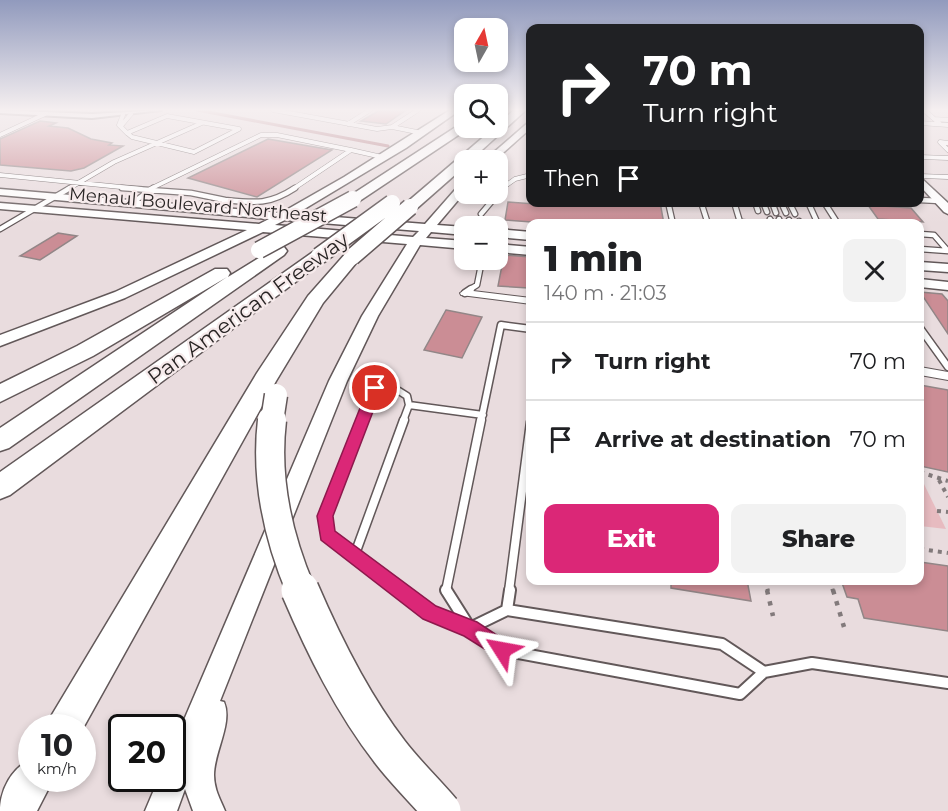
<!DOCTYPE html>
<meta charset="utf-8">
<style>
body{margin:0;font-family:Montserrat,sans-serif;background:#f2f2f2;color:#202124;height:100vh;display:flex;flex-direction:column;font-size:22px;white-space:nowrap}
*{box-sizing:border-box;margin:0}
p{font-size:20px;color:#757577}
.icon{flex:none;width:33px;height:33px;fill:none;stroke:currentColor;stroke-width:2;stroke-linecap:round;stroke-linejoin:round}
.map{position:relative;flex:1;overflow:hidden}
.details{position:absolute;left:526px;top:219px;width:398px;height:366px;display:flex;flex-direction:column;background:#fff;border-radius:12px;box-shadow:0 3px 9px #0003}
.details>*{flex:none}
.guide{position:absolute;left:526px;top:24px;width:398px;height:183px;border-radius:12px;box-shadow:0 3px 9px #0003;background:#202124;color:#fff;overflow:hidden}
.needle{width:39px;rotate:9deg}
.controls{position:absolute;left:454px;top:18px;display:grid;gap:12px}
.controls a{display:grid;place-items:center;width:54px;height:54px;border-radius:12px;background:#fff;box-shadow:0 3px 9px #0003;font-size:30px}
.speed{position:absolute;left:18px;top:714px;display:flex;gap:12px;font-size:30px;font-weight:700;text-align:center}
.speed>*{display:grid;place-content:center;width:78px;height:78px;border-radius:50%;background:#fff;box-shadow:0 3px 9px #0003;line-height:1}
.speed small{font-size:15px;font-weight:400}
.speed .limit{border:3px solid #111;border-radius:9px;background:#fff;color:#111}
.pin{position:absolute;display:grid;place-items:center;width:51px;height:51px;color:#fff;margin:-26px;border:3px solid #fff;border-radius:50%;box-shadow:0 2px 6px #0007}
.me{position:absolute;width:66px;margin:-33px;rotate:304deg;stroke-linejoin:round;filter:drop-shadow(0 0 4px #0008)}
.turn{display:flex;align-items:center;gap:21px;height:126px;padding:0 18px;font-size:27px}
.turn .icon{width:78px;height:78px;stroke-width:2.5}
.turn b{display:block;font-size:42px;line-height:51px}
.then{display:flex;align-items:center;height:57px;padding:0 18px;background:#0003;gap:12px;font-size:22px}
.round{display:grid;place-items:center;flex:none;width:63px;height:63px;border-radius:12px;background:#f2f2f2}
.summary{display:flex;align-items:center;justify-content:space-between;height:102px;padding:0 18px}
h1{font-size:36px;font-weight:800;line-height:45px}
.cta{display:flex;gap:12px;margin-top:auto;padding:12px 18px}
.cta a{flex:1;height:69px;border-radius:12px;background:#db2777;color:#fff;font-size:24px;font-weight:800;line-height:69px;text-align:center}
.cta a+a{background:#f2f2f2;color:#202124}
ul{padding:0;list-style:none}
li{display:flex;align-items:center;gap:18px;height:78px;padding:0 18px;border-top:2px solid #e0e0e0}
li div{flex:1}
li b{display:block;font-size:22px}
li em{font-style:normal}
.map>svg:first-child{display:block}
</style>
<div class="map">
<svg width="948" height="811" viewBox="0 0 948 811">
<rect width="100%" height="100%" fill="#e9dcde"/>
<!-- green -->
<path fill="#e7bbc0" d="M920,478h1l25,51 -26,-3z"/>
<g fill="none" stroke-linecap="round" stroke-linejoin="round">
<!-- stream -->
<path stroke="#b0747c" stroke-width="3" d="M197,110l191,36"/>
</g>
<!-- building -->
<path fill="#cb8d95" stroke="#928687" stroke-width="1.5" d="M380,110h26l-20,14 -25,-3z
M40,121l16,2 -7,3 19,2 23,11 21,4 -3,2 14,1 -39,22 -13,3 -71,-6v-26z
M268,139l64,11 -75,47 -69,-19z
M508,202l40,3v-3h112l4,22h-105l-54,-4z
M868,205l43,3 12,14 -45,-3z
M58,233l19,3 -37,24 -20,-4z
M504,255l27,2 -3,31 -30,-2z
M920,292l22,2 6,7v33z
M446,310l36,7 -20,41 -38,-8z
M920,385l28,5v82l-28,-6z
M920,562l28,4v65l-84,-13 -6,-19 -11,-2 -6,-17h79z
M671,580h76l4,21 -80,-13z"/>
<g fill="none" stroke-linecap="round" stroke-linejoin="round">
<!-- service-far4 casing -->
<g stroke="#625859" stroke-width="5">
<path id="service-far4" d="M273,110l104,19 15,-2 30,6
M924,110l16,14
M123,115l-4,10 8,8
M167,116l72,13 -45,23 -62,-15 -5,-4z
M934,119l14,1
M920,123l28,2
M348,124l22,-14
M121,126l10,-12
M392,127l26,-17
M0,135l45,-21
M948,143l-8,-1 8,8
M351,150l31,7
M920,157l28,1
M0,175l141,14
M920,176l28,1
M68,189l46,-27 88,-39
M150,189l111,-54h16l74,15 -58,39
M501,189l14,-10 16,-4"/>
</g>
<!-- service-far3 casing -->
<g stroke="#625859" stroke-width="7">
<path id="service-far3" d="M122,188l69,5 34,7 -7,11
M225,200c30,3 44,5 70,-12
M920,200l20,1
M668,202l5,22
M701,202l7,22
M734,202l6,20 25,2
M755,202l3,9
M763,202l4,10
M772,202l4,11
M781,202l5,11
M789,202l6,12
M808,202l10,22
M824,202l14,22
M131,204l22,-16
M481,214l22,-26
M770,219l3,5
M779,219l2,5
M789,220l2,4
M799,221l1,3
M0,229l70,-41
M920,234l14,1 14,16 -28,-2
M469,290l8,-5 5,-25"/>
</g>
<!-- service-far2 casing -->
<g stroke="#625859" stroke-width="9">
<path id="service-far2" d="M465,293l6,-4
M920,328l28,39
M362,421l13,-33 24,3 8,5 2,9
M403,421l6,-16 74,10
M481,421l20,-96 30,4"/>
</g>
<!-- service-far1 casing -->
<g stroke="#625859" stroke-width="11">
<path id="service-far1" d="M363,420l-38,96 2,19 75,56
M355,554l49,-134
M446,591l35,-171
M509,591l22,-169"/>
</g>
<!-- service casing -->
<g stroke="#625859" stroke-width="14">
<path id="service" d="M400,590l30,23 40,15 37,-18
M446,590l24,38 32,22 238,44 24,-22
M510,590l-3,20 215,34 42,28 48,-9 136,20"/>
</g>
<!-- minor casing -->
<g stroke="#625859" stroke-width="2">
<path id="minor" d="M465,290l66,8v6l-70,-9 -1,-2z
M920,367l28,5v8l-28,-5z"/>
</g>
<!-- tertiary casing -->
<g stroke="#625859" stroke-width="4">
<path id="tertiary" d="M0,110l92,4 69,-4 -69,8 -92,-5z"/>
</g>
<!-- secondary casing -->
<g stroke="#625859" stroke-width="3">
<path id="secondary" d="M450,110h10l-54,38 -110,66 129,10 36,-41 4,-1v10l-28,33 28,2v8l-34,-3 -5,6 39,3v8l-45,-4 -42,71 -31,65 -127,320 4,1c9,21 -10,50 -10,73 0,14 6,24 11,36h-32l-8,-22 -8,22h-32l14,-33h13v-30l157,-367 33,-65 45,-72 -144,-12 -138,66 -125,48v-11l115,-43 132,-62 -247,-21v-6l259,21 10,-5 -269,-24v-6l281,24 63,-36zM285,220l134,11 -6,6 -138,-12z
M531,120v8l-36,32h-10z
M920,177l28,26v11l-4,-2 -24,-26z
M498,229l33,3v8l-33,-3z
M498,244l33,3v8l-33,-3z
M920,262l28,2v8l-28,-2z
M920,279l28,3v8l-28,-3z"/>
</g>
<!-- motorway casing -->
<g stroke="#625859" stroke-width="3">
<path id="motorway" d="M514,110h12l-55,50h-6v6l-50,44h-10l-3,-3 3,-3 89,-76h4v-4z
M465,121v7h4l-111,74h-10l-3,-3z
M278,246l6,1 3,4 -3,4 -275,193 -9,3v-23l227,-151 -134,79 -93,46v-18l77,-38 138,-77h12l3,4 -2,4z
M319,251l9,5 -3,4 -315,235 -10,4v-27l313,-220z
M352,252l9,5 -38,46 -47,78 -194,349v-2h-38l213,-355 51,-77 38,-43z
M32,759v19h22l-17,33h-37c0,-21 12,-44 32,-52z"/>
</g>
<!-- path-far1 -->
<path stroke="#827a7b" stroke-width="4" stroke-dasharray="4 5" stroke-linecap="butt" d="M920,472l28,9
M939,480l9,17
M937,511l11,1
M920,549l28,4
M765,580l3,11
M830,580l3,11"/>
<!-- path -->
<path stroke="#827a7b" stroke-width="4.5" stroke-dasharray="4.5 7" stroke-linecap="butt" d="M767,590l6,26
M833,590l11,37"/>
<!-- service-far4 -->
<use href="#service-far4" stroke="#fff" stroke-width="4"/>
<!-- service-far3 -->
<use href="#service-far3" stroke="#fff" stroke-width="4.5"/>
<!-- service-far2 -->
<use href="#service-far2" stroke="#fff" stroke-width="6"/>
<!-- service-far1 -->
<use href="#service-far1" stroke="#fff" stroke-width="8"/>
<!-- service -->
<use href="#service" stroke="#fff" stroke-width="10"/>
<!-- minor -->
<use href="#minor" fill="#fff" fill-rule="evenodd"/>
<!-- tertiary -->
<use href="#tertiary" fill="#fff" fill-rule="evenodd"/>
<!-- secondary -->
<use href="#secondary" fill="#fff" fill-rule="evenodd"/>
<!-- motorway -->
<use href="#motorway" fill="#fff" fill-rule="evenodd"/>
<!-- motorway-bridge-far3 casing -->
<g stroke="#625859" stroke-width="19" stroke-linecap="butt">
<path id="motorway-bridge-far3" d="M259,250l94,-51
M319,256l73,-53
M352,257l58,-50"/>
</g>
<!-- motorway-bridge-far2 casing -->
<g stroke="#625859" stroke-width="25" stroke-linecap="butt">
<path id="motorway-bridge-far2" d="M272,421l4,-26"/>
</g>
<!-- motorway-bridge-far1 casing -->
<g stroke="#625859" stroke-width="31" stroke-linecap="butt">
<path id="motorway-bridge-far1" d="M272,420c-7,59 6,117 29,171"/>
</g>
<!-- motorway-bridge casing -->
<g stroke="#625859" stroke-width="40" stroke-linecap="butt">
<path id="motorway-bridge" d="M300,590c24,56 52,113 90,162 16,21 35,39 52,59"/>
</g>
<!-- motorway-bridge-far3 -->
<use href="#motorway-bridge-far3" stroke="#fff" stroke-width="16"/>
<!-- motorway-bridge-far2 -->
<use href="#motorway-bridge-far2" stroke="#fff" stroke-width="22"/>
<!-- motorway-bridge-far1 -->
<use href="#motorway-bridge-far1" stroke="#fff" stroke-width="28"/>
<!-- motorway-bridge -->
<use href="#motorway-bridge" stroke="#fff" stroke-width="37"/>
</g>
<!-- sky -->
<linearGradient id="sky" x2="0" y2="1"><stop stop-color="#919abd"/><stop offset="0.49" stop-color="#f5eff0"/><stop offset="1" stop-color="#f5eff0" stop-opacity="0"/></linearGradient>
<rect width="948" height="224" fill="url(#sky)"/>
<!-- route -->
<path fill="#db2777" stroke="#8e194d" stroke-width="1.5" d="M375,383l7,5 -49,128 2,15 101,75 41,16 32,21 3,7 -3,7 -7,3 -38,-24 -41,-17 -102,-79 -4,-24 51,-128z"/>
<g text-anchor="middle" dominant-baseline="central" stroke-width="4.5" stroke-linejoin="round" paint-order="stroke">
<!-- far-street labels -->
<g font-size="18" fill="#292525" stroke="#f6eaeb">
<text transform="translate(198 205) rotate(5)">Menaul Boulevard Northeast</text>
</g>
<!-- street labels -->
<g font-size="21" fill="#292525" stroke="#f6eaeb">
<text transform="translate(248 308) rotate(-36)">Pan American Freeway</text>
</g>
</g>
</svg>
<div class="controls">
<a><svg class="needle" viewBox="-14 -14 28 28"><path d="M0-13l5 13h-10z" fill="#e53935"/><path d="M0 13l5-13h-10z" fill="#757577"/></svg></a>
<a><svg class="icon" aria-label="search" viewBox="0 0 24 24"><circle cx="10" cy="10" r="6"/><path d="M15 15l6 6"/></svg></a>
<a>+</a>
<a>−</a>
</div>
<div class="speed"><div>10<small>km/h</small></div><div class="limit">20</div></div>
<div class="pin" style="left:375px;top:388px;background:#d93025"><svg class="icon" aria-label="arrive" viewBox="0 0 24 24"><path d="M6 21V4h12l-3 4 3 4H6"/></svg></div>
<svg class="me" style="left:502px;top:650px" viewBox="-20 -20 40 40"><path d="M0-17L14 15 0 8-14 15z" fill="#db2777" stroke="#fff" stroke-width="4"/></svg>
<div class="guide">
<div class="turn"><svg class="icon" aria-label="right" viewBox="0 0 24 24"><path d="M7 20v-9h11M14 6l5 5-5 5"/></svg><div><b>70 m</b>Turn right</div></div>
<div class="then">Then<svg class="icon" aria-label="arrive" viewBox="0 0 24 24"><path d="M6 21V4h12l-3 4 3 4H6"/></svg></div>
</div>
<section class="details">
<div class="summary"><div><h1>1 min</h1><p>140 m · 21:03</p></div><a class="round"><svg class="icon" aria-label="close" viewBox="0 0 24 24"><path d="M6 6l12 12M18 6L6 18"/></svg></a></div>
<ul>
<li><svg class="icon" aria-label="right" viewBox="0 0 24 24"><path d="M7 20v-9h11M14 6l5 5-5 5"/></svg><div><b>Turn right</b></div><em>70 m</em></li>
<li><svg class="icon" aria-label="arrive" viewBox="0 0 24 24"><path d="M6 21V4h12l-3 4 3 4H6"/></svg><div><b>Arrive at destination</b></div><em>70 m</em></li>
</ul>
<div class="cta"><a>Exit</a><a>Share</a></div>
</section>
</div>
